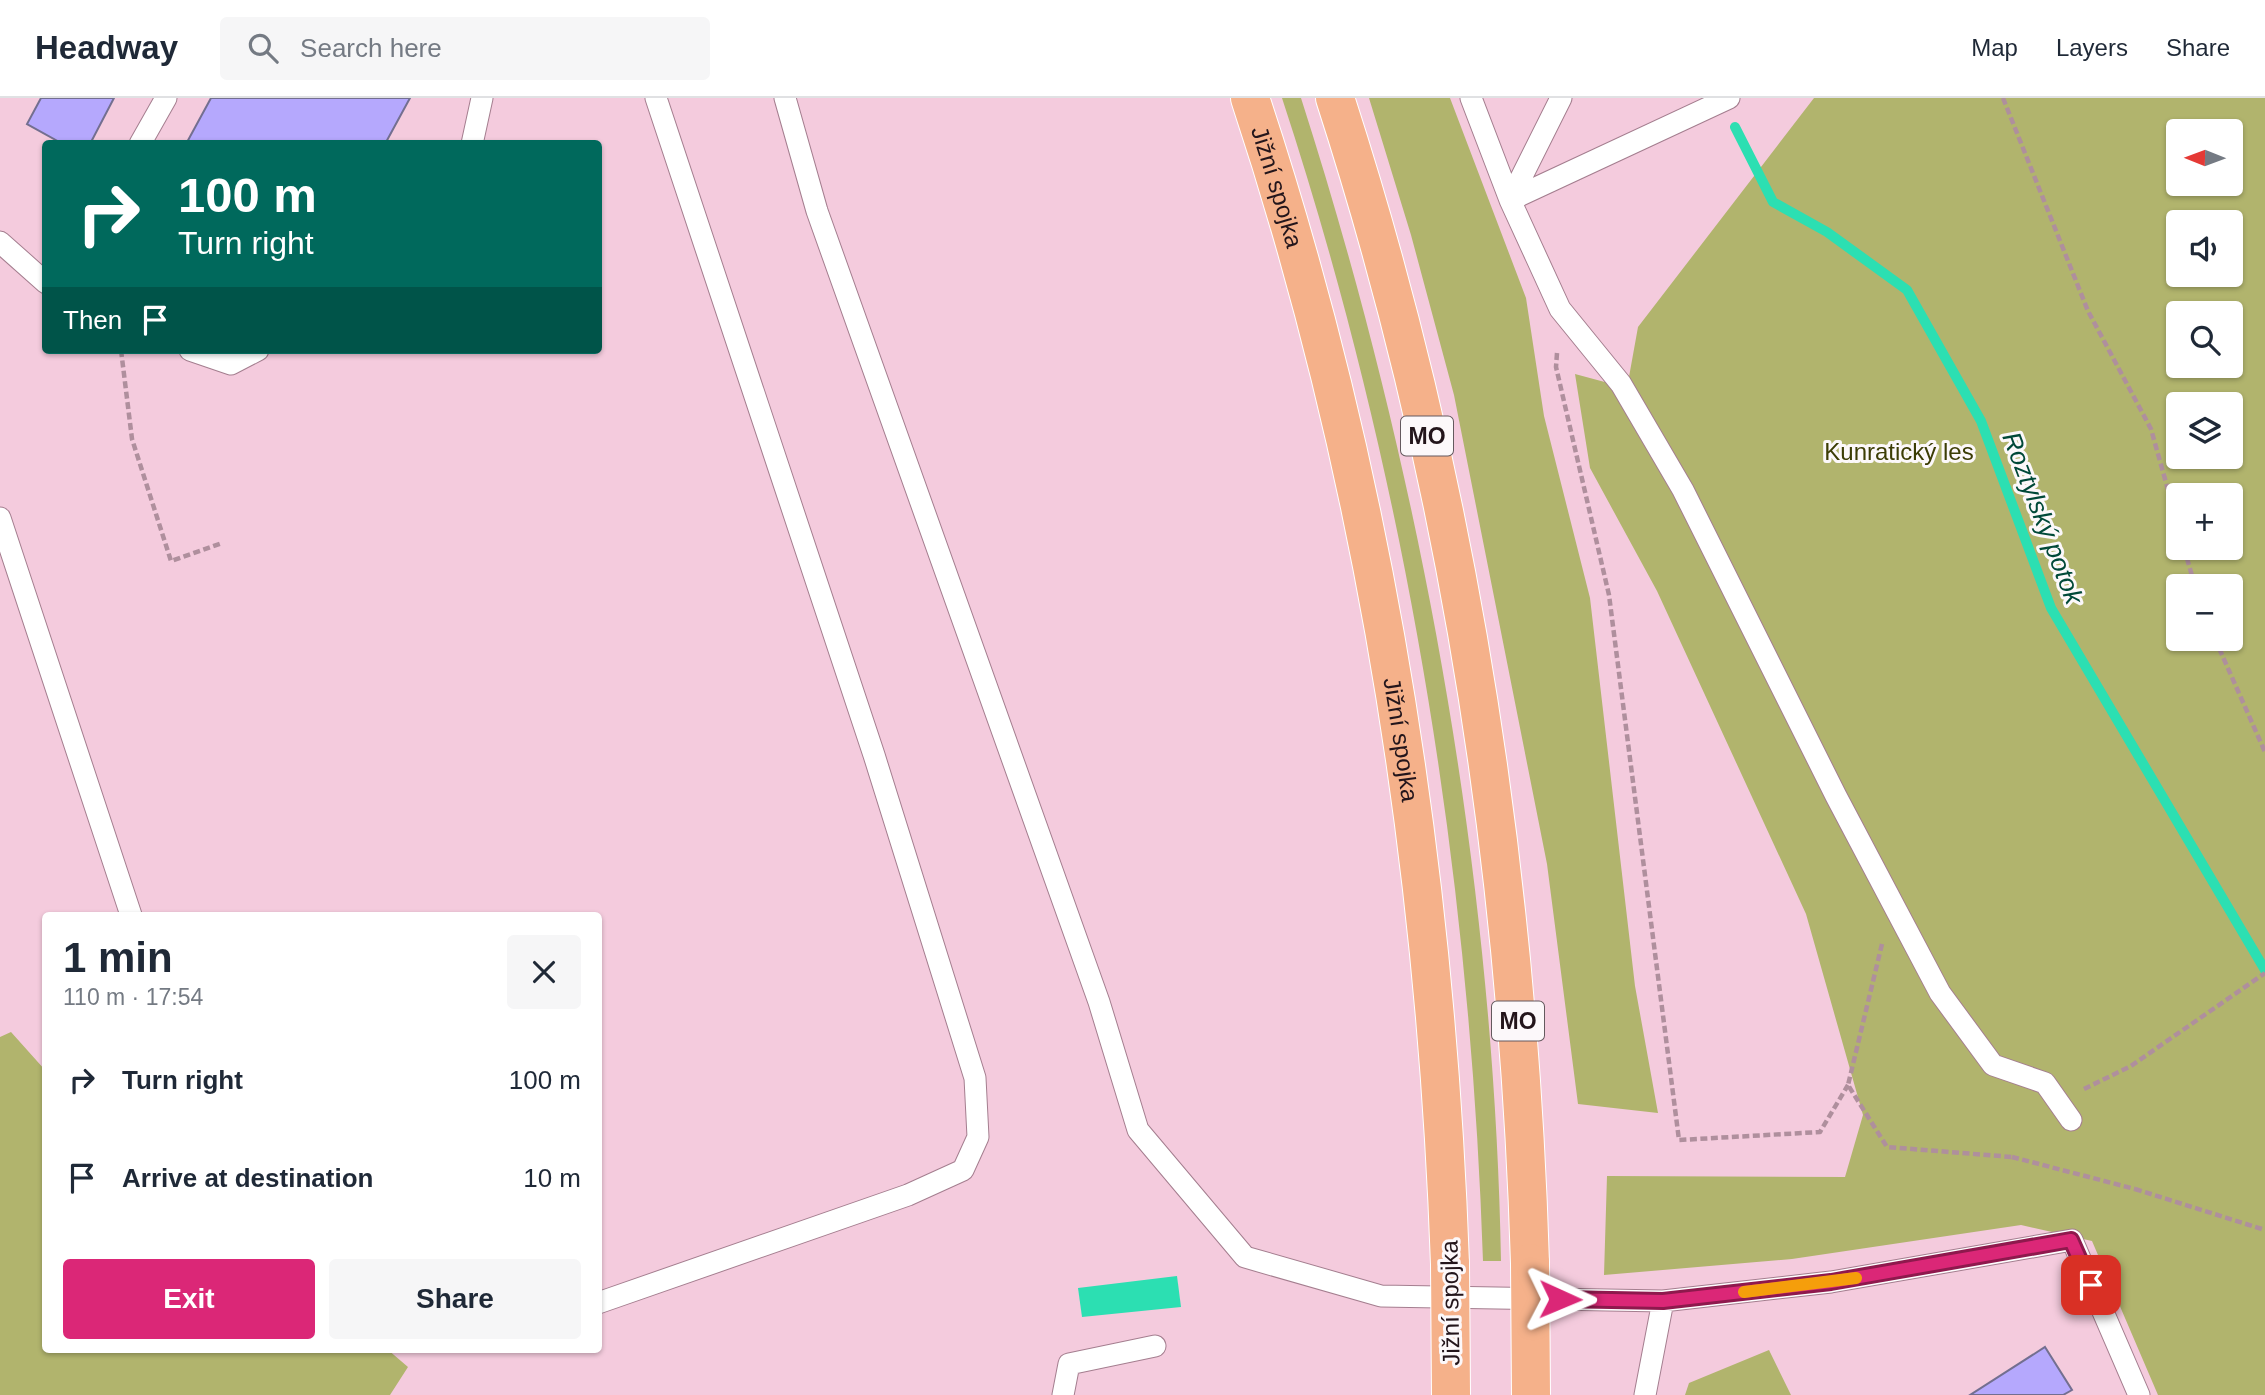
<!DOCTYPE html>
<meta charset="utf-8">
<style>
body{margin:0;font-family:Helvetica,sans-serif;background:#f6f6f7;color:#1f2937;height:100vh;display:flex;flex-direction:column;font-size:26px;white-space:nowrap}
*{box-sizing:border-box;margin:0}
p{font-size:23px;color:#747a83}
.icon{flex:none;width:38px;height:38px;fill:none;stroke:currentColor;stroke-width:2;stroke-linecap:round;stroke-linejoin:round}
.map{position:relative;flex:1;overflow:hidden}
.side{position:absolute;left:42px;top:814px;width:560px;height:441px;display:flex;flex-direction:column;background:#fff;border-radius:7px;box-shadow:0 2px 5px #0004}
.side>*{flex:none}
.hud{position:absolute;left:42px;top:42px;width:560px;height:214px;border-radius:7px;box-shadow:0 2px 5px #0004;background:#00695c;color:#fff;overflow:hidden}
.needle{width:46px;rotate:271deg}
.controls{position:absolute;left:2166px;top:21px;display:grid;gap:14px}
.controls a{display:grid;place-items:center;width:77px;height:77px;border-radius:7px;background:#fff;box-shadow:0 2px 5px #0004;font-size:35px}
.pin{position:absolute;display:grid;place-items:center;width:60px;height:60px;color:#fff;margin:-30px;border-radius:14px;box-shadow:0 4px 10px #0006}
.me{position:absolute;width:77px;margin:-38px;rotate:91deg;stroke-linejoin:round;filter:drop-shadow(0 0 5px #0008)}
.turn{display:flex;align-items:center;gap:24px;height:147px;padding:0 21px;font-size:32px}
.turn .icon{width:91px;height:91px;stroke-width:2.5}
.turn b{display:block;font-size:49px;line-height:60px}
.then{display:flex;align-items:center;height:66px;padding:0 21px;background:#0003;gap:14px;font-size:26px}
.round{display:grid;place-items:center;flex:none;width:74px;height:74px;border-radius:7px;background:#f6f6f7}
.headline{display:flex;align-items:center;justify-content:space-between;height:119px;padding:0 21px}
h1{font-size:42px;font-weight:800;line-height:52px}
.button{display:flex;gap:14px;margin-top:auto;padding:14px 21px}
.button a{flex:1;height:80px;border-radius:7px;background:#db2777;color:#fff;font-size:28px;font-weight:800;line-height:80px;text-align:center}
.button a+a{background:#f6f6f7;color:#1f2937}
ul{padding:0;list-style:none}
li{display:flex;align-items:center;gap:21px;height:98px;padding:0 21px}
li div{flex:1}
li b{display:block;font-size:26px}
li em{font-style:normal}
header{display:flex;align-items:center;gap:42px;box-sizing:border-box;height:98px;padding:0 35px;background:#fff;border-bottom:2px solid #e0e1e3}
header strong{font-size:33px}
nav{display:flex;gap:38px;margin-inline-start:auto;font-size:24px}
.search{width:490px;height:63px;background:#f6f6f7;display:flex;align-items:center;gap:18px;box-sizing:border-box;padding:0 24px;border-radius:7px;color:#747a83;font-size:26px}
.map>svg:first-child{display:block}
</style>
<header>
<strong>Headway</strong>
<div class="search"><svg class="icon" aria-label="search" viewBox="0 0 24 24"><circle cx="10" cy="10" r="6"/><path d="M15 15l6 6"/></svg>Search here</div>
<nav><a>Map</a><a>Layers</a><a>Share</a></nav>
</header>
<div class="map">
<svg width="2265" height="1297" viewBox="0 0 2265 1297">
<rect width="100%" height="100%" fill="#f4cbdd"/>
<!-- green -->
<path fill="#b1b46d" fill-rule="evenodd" d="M1282,0h19c119,370 193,774 200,1163h-18c-13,-393 -78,-789 -201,-1163z
M1369,0h81l76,200 18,118 46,182 45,388 23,127 -80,-9 -31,-240 -93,-469 -43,-160z
M1814,0h451v1297h-107l-66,-154 -71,-16 -229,34 -188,16 3,-99 238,1 18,-62 -57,-201 -149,-323 -67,-123 -15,-94 52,14 11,-61zM2179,33h52v53h-52zM2179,124h52v53h-52zM2179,215h52v53h-52zM2179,306h52v53h-52zM2179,397h52v53h-52zM2179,488h52v53h-52z
M11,934l34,38 1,279h341l21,18 -18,28h-390v-358z
M1769,1252l22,45h-106l4,-12z"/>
<!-- water -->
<path fill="#2cdfb2" d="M1177,1178l4,31 -99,10 -4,-29z"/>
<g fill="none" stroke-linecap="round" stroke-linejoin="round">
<!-- stream -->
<path stroke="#2cdfb2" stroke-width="10" d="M1735,29l38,75 54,30 80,58 74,131 70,187 214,362"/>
</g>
<!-- building -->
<path fill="#b5a8fd" stroke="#736f90" stroke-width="2" d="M41,0h73l-24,46h-27l-36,-20z
M211,0h199l-25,46h-199z
M2045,1249l27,43 -9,5h-93z"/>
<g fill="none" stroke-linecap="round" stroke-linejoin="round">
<!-- lane casing -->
<g stroke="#a47e8f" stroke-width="23">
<path id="lane" d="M785,0l32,113 282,791 39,128 107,127 136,39 282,5 168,-19 241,-42 67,155
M1471,0l39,102 50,109 61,75 62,106 153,306 104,197 53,72 52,18 26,37
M140,46l26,-46
M472,46l10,-46
M1510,102l219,-102
M1510,102l51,-102
M0,144l46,41
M190,252l41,14 27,-14
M0,420l131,397
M598,1205l310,-108 55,-25 15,-33 -3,-59 -101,-323 -218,-657
M1063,1297l6,-31 86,-18
M1645,1297l18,-94"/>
</g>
<!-- highway casing -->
<g stroke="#fff" stroke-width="40">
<g id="highway">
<path id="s1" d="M1250,0c125,377 186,770 200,1166"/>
<path d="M1335,0c122,376 183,770 195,1165"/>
</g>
</g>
<!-- path -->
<path stroke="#af8f9d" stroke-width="4.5" stroke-dasharray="7 3.5" stroke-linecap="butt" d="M2003,0l85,213 63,118 28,100
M121,252l11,89 39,122 51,-18
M1557,255l-1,14 53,228 70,545 141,-8 28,-47
M2184,450l11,38
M2215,541l50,113
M1882,846l-34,141 39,62 125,10
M2084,991l47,-23 134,-93
M2135,1091l130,41"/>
<!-- lane -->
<use href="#lane" stroke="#fff" stroke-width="21"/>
<!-- highway -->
<use href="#highway" stroke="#f5b18a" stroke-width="38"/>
<!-- highway-bridge casing -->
<g stroke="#fff" stroke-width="40" stroke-linecap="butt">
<path id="highway-bridge" d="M1530,1165l1,132
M1450,1166l1,131"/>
</g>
<!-- path-bridge -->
<path stroke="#af8f9d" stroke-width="4.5" stroke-dasharray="7 3.5" stroke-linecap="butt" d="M2012,1059l123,32"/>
<!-- highway-bridge -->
<use href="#highway-bridge" stroke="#f5b18a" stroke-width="38"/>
</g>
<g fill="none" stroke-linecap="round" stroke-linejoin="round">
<!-- route casing -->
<g stroke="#8e194d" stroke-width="18">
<path id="route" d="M1560,1201l103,2 168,-19 240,-42 20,45"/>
</g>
<!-- route -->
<use href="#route" stroke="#db2777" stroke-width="12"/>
<!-- slow -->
<path stroke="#f59e0b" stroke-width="12" d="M1744,1194l112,-14"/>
</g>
<g text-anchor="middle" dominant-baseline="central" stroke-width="6" stroke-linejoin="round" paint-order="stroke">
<!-- shield labels -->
<g fill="#fcf8fa" stroke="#64595e" stroke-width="2">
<rect x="1401" y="318.5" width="52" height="39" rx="5"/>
<rect x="1492" y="903.5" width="52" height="39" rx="5"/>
</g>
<g font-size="23" font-weight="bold" fill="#23151b">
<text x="1427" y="338">MO</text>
<text x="1518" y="923">MO</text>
</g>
<!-- street labels -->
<g font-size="24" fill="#23151b" stroke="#fcf8fa">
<text stroke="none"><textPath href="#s1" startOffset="93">Jižní spojka</textPath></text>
<text stroke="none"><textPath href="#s1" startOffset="660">Jižní spojka</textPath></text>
<text transform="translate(1450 1205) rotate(-91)">Jižní spojka</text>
</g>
<!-- park labels -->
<g font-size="24" fill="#3c3d05" stroke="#fcf8fa">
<text x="1899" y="353">Kunratický les</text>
</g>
<!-- water labels -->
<g font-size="26" font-style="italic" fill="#004938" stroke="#fcf8fa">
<text transform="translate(2043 420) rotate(69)">Roztylský potok</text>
</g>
</g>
</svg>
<div class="controls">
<a><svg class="needle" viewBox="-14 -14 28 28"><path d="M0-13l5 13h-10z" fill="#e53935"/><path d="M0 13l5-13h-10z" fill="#747a83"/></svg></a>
<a><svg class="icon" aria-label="sound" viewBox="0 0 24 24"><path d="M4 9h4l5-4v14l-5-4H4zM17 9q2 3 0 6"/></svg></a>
<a><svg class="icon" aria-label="search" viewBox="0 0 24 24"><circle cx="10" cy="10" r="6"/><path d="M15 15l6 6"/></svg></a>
<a><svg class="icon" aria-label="layers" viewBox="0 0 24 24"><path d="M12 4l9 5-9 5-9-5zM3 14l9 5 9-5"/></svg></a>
<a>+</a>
<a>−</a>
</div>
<div class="pin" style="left:2091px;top:1187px;background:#d93025"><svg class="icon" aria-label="arrive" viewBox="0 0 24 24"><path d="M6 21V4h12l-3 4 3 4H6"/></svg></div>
<svg class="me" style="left:1560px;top:1201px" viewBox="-20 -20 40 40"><path d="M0-17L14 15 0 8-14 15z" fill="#db2777" stroke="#fff" stroke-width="4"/></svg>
<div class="hud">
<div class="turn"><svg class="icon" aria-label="right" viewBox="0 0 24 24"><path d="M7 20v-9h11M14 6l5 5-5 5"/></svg><div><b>100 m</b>Turn right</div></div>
<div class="then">Then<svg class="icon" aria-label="arrive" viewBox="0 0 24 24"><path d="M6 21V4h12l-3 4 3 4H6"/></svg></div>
</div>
<section class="side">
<div class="headline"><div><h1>1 min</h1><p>110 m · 17:54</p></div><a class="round"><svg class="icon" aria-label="close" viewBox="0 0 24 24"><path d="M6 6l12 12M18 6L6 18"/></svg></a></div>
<ul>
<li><svg class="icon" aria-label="right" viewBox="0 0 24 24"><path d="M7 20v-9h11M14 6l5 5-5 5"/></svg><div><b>Turn right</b></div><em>100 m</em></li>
<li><svg class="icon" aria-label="arrive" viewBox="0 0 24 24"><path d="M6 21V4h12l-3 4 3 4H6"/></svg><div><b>Arrive at destination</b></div><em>10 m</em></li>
</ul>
<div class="button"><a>Exit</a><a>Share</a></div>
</section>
</div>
